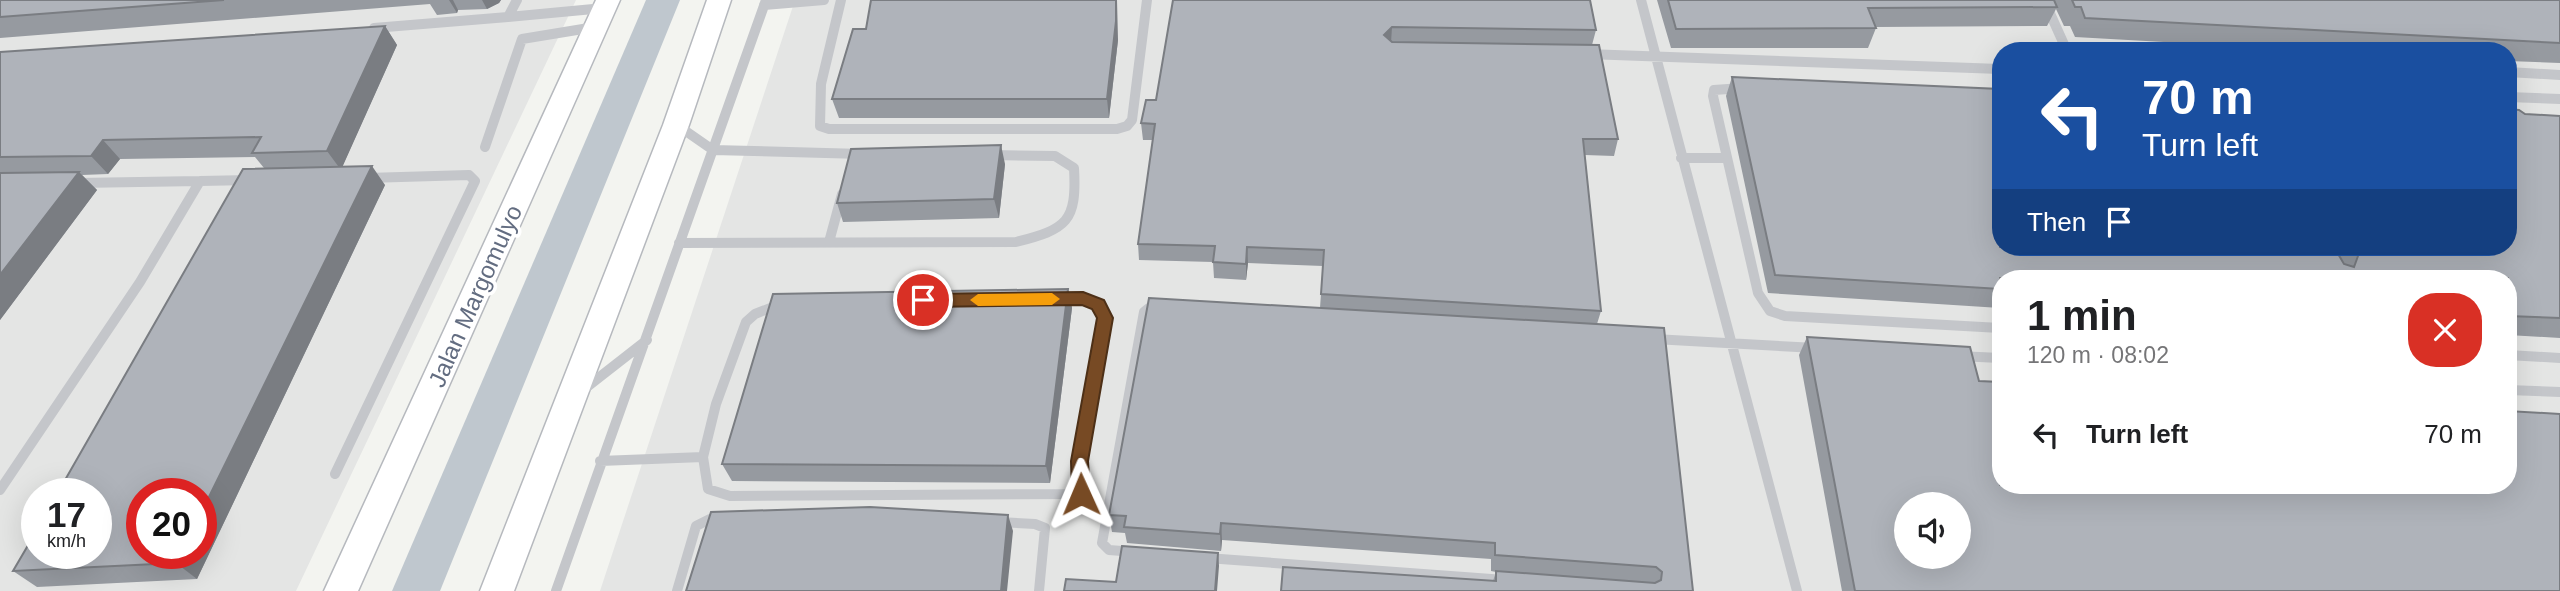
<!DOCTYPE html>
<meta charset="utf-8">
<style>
body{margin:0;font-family:Helvetica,sans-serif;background:#f2f2f2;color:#202124;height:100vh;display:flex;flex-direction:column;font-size:26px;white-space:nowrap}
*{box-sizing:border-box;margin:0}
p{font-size:23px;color:#757577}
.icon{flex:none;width:38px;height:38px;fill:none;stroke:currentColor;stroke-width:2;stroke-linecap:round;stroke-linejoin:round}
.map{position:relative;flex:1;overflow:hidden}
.sheet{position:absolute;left:1992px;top:270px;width:525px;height:224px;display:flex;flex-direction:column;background:#fff;border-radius:28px;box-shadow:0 7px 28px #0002}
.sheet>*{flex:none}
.guide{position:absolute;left:1992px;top:42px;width:525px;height:214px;border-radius:28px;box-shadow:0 7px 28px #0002;background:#1a4fa0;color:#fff;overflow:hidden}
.tools{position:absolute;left:1894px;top:492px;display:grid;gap:14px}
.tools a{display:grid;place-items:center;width:77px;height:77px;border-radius:50%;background:#fff;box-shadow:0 7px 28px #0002;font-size:35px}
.speed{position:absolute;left:21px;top:478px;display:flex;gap:14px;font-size:35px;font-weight:700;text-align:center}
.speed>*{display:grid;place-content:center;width:91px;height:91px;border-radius:50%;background:#fff;box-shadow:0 7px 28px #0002;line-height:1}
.speed small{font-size:18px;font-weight:400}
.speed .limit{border:10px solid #d22;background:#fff;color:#111}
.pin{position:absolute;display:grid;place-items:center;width:60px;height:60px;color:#fff;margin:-30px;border:4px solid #fff;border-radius:50%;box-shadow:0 2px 7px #0007}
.me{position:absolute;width:77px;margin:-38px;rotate:359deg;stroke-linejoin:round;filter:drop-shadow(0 0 5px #0008)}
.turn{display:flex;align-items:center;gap:24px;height:147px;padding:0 35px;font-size:32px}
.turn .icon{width:91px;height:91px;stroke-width:2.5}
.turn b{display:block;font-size:49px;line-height:60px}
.then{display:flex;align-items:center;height:66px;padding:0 35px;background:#0003;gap:14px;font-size:26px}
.round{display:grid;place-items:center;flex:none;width:74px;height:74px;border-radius:28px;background:#f2f2f2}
.headline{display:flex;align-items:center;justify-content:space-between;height:119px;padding:0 35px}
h1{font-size:42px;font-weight:700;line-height:52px}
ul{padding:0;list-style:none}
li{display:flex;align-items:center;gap:21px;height:91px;padding:0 35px}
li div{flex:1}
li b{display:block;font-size:26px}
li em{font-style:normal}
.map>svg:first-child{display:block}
</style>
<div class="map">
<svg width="2560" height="591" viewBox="0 0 2560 591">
<rect width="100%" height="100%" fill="#f3f4f0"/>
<!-- built -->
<path fill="#e4e5e4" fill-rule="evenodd" d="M0,0h576l-280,591h-296zM37,494h59v59h-59zM142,494h59v59h-59z
M795,0h1765v591h-1960zM2000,51h508v196h-508zM2000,278h508v207h-508zM1906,504h52v52h-52z"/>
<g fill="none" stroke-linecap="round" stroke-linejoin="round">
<!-- river -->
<path fill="#bfc7ce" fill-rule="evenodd" d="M646,0h34l-240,591h-48z"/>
<!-- secondary casing -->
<g stroke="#b6b9be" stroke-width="3">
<path id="secondary" d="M596,0h24l-262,591h-34z
M707,0h24l-42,125 -175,466h-34l183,-466z"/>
</g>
<!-- service -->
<path stroke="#c4c6ca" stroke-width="10" d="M517,0l-9,17 96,-9
M841,0l-20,84 -1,42 9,3h288l10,-3 5,-6 15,-120
M1641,0l156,591
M2044,0l23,51
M764,5l60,-5
M374,28l134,-11
M1587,54l413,15
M2508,72l52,3
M1742,88l-28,2 -1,6 45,197 12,18 15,5 215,12
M2508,97l52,2
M677,125l36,25 149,4
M485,147l37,-108 73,-12
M1681,158h44
M200,181l50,-1
M829,242l13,-48
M679,243l337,-1c51,-13 61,-20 58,-74l-19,-12 -64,-1
M1654,339l162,9
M2508,355l52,3
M1958,356l42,2
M583,390l64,-50
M2508,390l52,2
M703,457l5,32 22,7 351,-2 -1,-33 25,-143 -7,-14 -15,-5h-25
M600,461l103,-4 13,-53 30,-82 9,-8 28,-11
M335,474l140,-293 -6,-6 -102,3
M0,490l140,-208 60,-101 -122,2
M998,522l37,2 10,4 -6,63
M1135,552l-26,-2 -7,-7 42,-231 5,-4 10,1
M1207,558l298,22
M556,591l210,-591
M677,591l19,-65 14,-7h13"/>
<!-- secondary -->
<use href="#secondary" fill="#fff" fill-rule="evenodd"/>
</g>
<!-- wall -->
<path fill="#969aa0" d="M0,0h501l-2,3 -12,6 -29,1 -1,3 -20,2 -7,-11 -430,34z
M1173,0l423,30 -4,15 26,94 -4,17 -29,-1 16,156 -4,13 96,267 -200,-10 3,-9 -5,-1v-12l-269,-19 -1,11 -94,-8 -2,-10 -13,-1 -3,-17 211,-207 3,-42 -75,-3 -2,17 -32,-2 -1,-16 -74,-2 -1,-16 15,-104h-10l-2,-17 15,-23z
M1657,0h903v63l-52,-2v-10h-184l-249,-14 -5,-11h-6l-8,-17 -9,17 -171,1v1l-8,20h-197z
M385,26l12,19 -55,122 43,18 -188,394 -160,8 -24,-16 251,-403 -9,-11 -135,2 -12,15 -26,1 15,15 -97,130v-268z
M1118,40l-9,78h-270l-7,-19z
M1732,77l268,170h508l17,-133 35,2v222l-52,-3v-57h-508v30l-232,-15 -42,-197z
M1005,164l-6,54 -156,4 -6,-19z
M1068,289l4,19 -22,175 -318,-2 -10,-17z
M1807,337l172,44 581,210h-718l-43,-236z"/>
<!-- shaded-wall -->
<path fill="#7a7d82" d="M449,0h4l5,10 -1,3z
M482,0h19l-2,3 -12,6z
M1116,0h1l1,40 -9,78 -2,-19z
M385,26l12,19 -56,125 -14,-19z
M1392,27l-1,16 -7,-8z
M103,140l17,19 -12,15 -17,-18z
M1001,145l4,19 -6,54 -5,-19z
M372,166l13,19 -188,394 -21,-16 5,-10h20v-40z
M79,172l18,18 -97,130v-45z
M1247,247l1,16 -2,17v-16z
M1068,289l4,19 -22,175 -4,-17z
M1008,515l5,16 -6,60h-6z
M1221,523l1,17 -1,11 -1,-17z
M1218,553l1,13 -2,25h-2z"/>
<!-- building -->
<path fill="#afb3ba" stroke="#7a7d82" stroke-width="2" fill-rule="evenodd" d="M0,0h224l-224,17z
M871,0h245v21l-9,78h-275l21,-70h13z
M1173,0h417l6,30 -204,-3 -8,8 8,7 207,3 19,94h-35l18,172 -280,-17 3,-44 -77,-3 -1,17 -33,-2 2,-16 -77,-2 17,-120 -14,-1 5,-23h10z
M1668,0h386l3,7 -189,1 8,20 -200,1z
M2072,0h488v43l-475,-25 -4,-11h-6z
M385,26l-58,125 -75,2 9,-16 -158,3 -12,16 -91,1v-105z
M1732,77l268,12v158h334l10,17 10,3 4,-11 -6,-9h156v-138l11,1 6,4 35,2v202l-52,-2v-38h-508v11l-225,-14z
M1001,145l-7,54 -157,4 14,-54z
M372,166l-171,347v-19h-59v59h39l-5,10 -163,8 24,-41v23h59v-59h-39l186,-325z
M79,172l-79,103v-102z
M1068,289l-22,177 -324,-2 51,-170z
M1149,298l515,30 29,263h-412l2,-24 213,14v-10l159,12 6,-3 1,-8 -6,-5 -161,-12v-12l-274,-20 -1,11 -96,-7 2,-11 -17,-1z
M1807,337l163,10 9,34 21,1v103h508v-74l52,3v177h-705zM1906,504h52v52h-52z
M870,507l138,8 -7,76h-315l25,-79z
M1122,546l96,7 -3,38h-151l2,-12 50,3z"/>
<!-- route -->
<path fill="#774a24" stroke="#4d3017" stroke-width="2" d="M1083,292l21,8 9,18 -25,143 2,33 -9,8 -9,-8 -1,-33 26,-143 -5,-9 -10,-4 -159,2 -8,-7 8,-6z"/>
<!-- slow -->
<path fill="#f59e0b" d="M1052,293l8,6 -8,6 -74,1 -8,-6 8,-6z"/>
<g text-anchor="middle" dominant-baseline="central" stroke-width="7" stroke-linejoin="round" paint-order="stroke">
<!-- street labels -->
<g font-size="24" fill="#636d81" stroke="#fff">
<text transform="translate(475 296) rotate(-66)">Jalan Margomulyo</text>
</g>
</g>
</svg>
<div class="tools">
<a><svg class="icon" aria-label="sound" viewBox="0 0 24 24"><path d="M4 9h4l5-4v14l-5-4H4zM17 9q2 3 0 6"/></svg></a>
</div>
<div class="speed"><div>17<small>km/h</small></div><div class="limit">20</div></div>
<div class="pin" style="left:923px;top:300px;background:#d93025"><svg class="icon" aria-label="arrive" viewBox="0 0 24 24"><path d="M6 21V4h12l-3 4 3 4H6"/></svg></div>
<svg class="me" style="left:1081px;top:494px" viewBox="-20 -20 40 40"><path d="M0-17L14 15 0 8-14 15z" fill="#774a24" stroke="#fff" stroke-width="4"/></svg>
<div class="guide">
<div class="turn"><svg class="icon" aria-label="left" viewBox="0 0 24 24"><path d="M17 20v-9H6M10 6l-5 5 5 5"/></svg><div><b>70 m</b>Turn left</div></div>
<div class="then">Then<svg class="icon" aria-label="arrive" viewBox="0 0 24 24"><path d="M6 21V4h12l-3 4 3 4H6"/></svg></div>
</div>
<section class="sheet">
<div class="headline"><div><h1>1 min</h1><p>120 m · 08:02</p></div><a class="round" style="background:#d93025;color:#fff"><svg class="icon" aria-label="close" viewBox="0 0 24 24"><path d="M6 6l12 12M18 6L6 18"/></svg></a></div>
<ul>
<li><svg class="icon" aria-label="left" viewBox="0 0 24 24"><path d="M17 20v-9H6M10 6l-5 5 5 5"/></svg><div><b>Turn left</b></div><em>70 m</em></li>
</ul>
</section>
</div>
